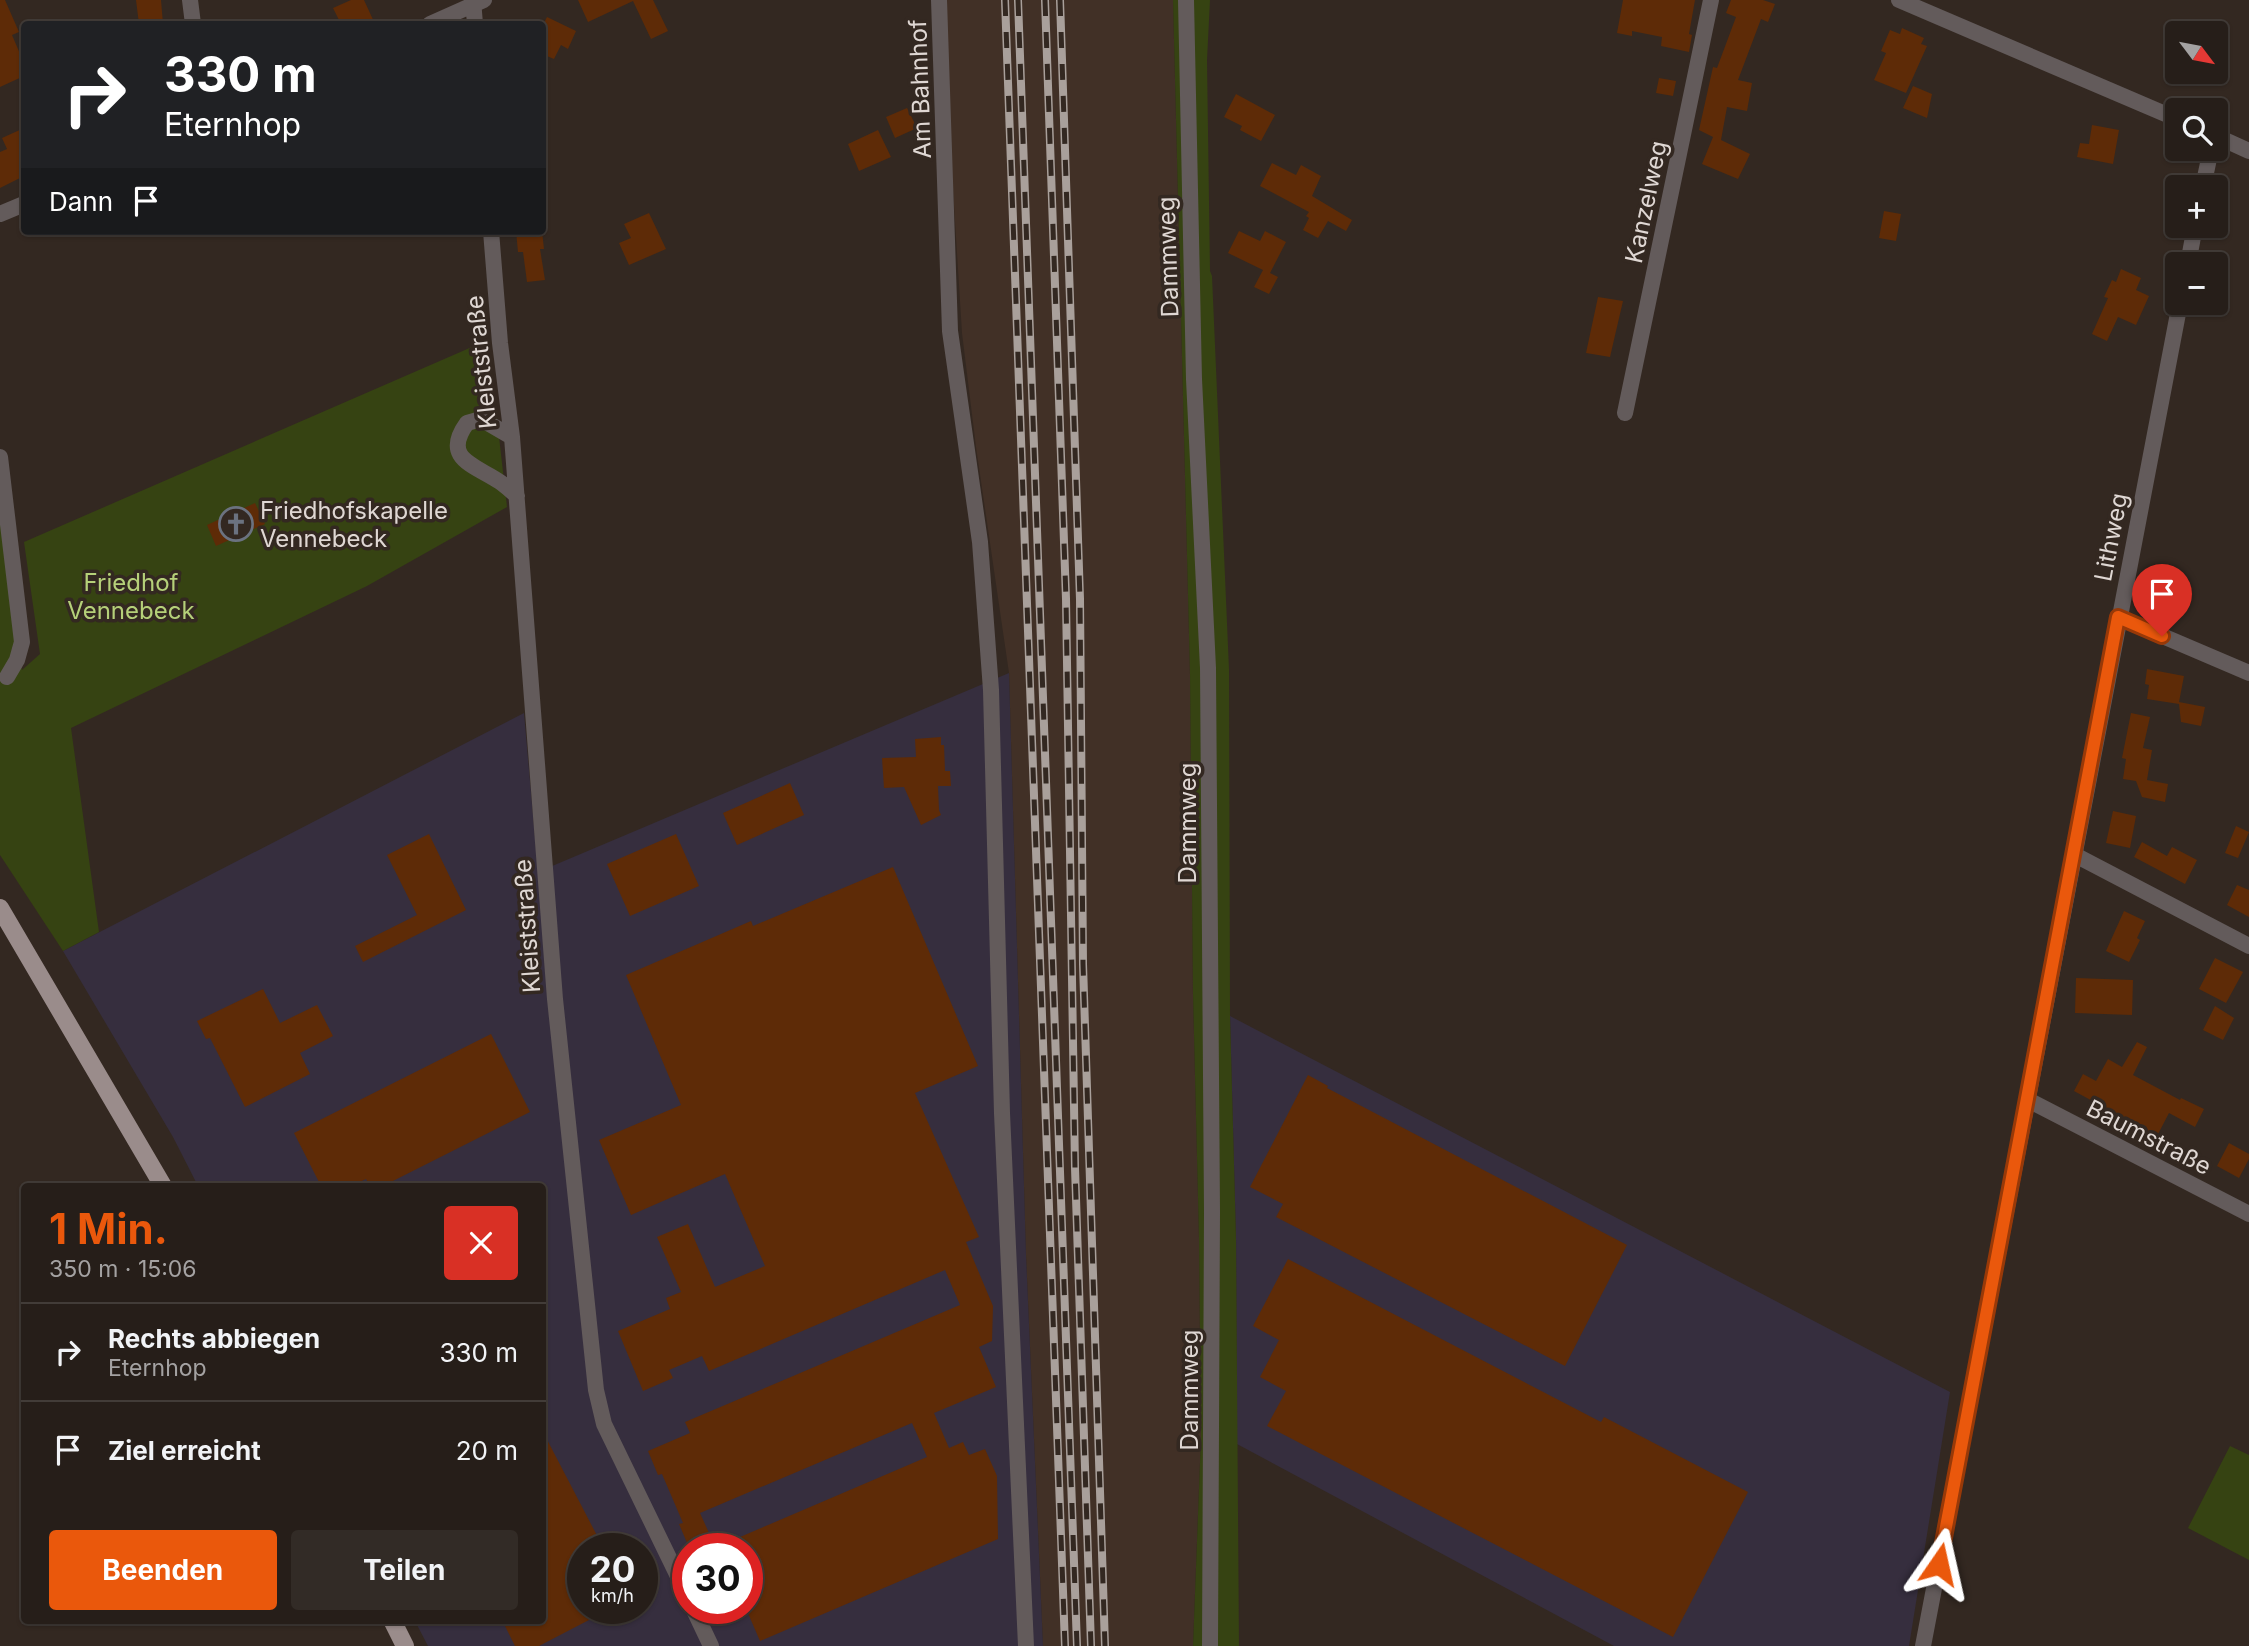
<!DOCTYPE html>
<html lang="de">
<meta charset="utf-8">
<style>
body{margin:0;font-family:Inter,sans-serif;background:#322b26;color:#f1f3f6;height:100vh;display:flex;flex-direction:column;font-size:26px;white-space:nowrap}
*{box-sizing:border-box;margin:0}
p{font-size:23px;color:#a4a2a2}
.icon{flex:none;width:38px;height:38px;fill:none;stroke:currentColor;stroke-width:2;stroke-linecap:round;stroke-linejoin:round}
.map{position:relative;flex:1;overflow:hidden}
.details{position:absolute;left:21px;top:1183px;width:525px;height:441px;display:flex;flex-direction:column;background:#261e19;border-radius:7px;box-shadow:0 2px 5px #0004,0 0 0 2px #423c38}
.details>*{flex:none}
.banner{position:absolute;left:21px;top:21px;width:525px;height:214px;border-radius:7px;box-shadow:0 2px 5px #0004,0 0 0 2px #423c38;background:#202124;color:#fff;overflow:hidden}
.needle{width:46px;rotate:122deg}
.fabs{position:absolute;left:2165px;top:21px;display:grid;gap:14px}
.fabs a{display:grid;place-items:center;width:63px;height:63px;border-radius:7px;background:#261e19;box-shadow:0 2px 5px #0004,0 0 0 2px #423c38;font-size:35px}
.speed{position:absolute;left:567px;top:1533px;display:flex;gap:14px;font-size:35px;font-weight:700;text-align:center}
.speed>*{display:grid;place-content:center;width:91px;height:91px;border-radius:50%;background:#261e19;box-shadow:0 2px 5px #0004,0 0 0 2px #423c38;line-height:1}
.speed small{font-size:18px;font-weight:400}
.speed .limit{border:10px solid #d22;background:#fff;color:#111}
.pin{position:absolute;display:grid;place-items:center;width:60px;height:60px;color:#fff;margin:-72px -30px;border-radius:50% 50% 50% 0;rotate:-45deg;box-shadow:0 0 7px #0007}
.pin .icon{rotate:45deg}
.me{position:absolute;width:77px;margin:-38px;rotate:11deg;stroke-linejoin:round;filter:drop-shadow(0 0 5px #0008)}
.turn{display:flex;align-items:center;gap:24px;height:147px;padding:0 28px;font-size:32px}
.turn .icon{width:91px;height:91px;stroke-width:2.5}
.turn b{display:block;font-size:49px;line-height:60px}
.then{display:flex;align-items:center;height:66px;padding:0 28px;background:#0003;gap:14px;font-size:26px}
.round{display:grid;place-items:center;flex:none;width:74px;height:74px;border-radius:7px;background:#322b26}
.headline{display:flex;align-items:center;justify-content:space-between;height:119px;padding:0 28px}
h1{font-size:42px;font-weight:700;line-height:52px;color:#ea580c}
.button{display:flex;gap:14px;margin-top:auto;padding:14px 28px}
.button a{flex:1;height:80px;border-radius:7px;background:#ea580c;color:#fff;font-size:28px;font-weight:700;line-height:80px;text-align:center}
.button a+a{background:#322b26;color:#f1f3f6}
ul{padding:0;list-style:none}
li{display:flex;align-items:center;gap:21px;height:98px;padding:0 28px;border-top:2px solid #423c38}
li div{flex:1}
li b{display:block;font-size:26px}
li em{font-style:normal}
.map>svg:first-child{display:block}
</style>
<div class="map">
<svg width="2249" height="1646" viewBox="0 0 2249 1646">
<rect width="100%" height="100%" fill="#332821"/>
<!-- built -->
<path fill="#413026" d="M946,0h227l17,674 3,320 6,243 2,200 -8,209h-150l-17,-391 -17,-582 -33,-226 -14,-114 -12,-192z"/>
<!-- industrial -->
<path fill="#362e3e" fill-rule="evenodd" d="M1009,673l17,582 17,391h-615l-13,-25 127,-1v-434h-344l-25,-49 -110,-186 461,-238 14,159zM583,1549h59v59h-59zM688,1549h59v59h-59z
M1230,1016l720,376 -41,254h-295l-377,-202 -1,-205z"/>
<!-- green -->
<path fill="#364312" d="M1173,0h37l-3,60 3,211 2,5 17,393 1,347 6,223 3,407h-46l8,-209 -2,-199 -6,-244 -3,-320z
M488,340l19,167 -140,79 -296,142 28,204 -36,19 -63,-96v-341l22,156 18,-16 -16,-112z
M2230,1446l19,9v105l-61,-32z"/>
<!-- building -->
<path fill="#5e2b07" d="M0,0h5l14,32 -7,3 12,28v13l-24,11z
M136,0h25l2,24h-24z
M351,0h13l11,24h-34l-8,-16z
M578,0h75l15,31 -17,8 -18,-38 -45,21z
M1623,0h72l-6,34 3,1 -3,17 -28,-6 1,-9 -30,-6v5l-15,-3z
M1731,0h32l12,4 -7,18 -7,-3 -23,61 14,3 -5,28 -20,-4 -6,33 29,14 -12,25 -36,-15 11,-27 -14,-7 14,-63 4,1 19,-51 -10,-4z
M547,17l29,14 -8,18 -7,-4 -7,14 -12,-5v-27z
M1902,28l22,10 -3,6 6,2 -21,47 -32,-13 12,-27 -5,-2 9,-21 10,4z
M1659,78l17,3 -3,15 -17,-3z
M1913,86l19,8 -5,24 -24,-10z
M1236,94l39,21 -14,26 -21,-11 2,-4 -18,-9z
M907,108l10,20 -22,10 -9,-21z
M2092,125l27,5 -6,34 -36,-7 3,-14 9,1z
M24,128v48l-24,12v-36l7,-3 -5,-11z
M878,130l13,27 -32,14 -11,-27z
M1272,163l24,12 5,-10 20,11 -9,20 40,24 -6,11 -18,-10 -10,17 -15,-8 6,-12 -3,-2 3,-4 -49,-26z
M1884,211l17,3 -5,27 -17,-3z
M649,213l17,36 -37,16 -10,-22 12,-5 -7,-14z
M516,231h26l2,18h-4l5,31 -18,2 -4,-30h-5z
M1239,231l21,10 5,-10 21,11 -16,31 8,4 -9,17 -15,-7 9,-17 -35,-17z
M2121,269l20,9 -5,12 13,6 -13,29 -18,-8 -11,24 -15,-7 16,-36 -4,-1 8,-17 4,2z
M1598,297l25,4 -13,56 -24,-4z
M255,503l10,21 -49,22 -9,-21z
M2147,669l37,7 -5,26 26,5 -4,19 -20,-4 -2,-18 -32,-5 2,-14 -4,-1z
M2131,713l19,4 -7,31 9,2 -5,30 21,4 -3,18 -23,-5 -6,-16 -13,-2 3,-20 -4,-1z
M941,737v8h3l1,26h5l1,15h-13l1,24 2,5 -20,10 -17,-38 -20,1 -2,-30 34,-1 -1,-18z
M790,783l14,32 -67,30 -14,-32z
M2113,811l23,5 -6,32 -24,-5z
M2236,826l13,6 -11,26 -13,-5z
M429,834l37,76 -103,52 -8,-16 62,-31 -30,-60z
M676,834l23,52 -69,30 -23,-52z
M2142,842l25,14 5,-9 25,13 -12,24 -51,-27z
M893,867l85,199 -63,27 64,144 -13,5 27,64 -1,35 -13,6 17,40 -62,26 15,35 14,-6 6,13 16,-6 12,27 1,63 -238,102 -13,-30v-62h-35l215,-92 -15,-34 -212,90 14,31 -12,5h-8l-2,-6 -4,2 -9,-21 4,-1 -21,-49 -4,1 -10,-24 42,-18 -5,-11 275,-117 -15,-35 -236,101 -7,-15 -33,14 4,8 -30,13 -25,-60 52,-22 -4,-11 15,-6 -24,-55 31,-13 27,63 50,-21 -40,-92 -94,41 -32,-75 82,-35 -55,-130 125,-54 2,5z
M2237,885l12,5v27l-22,-12z
M2124,911l21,10 -8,17 3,2 -11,22 -23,-11z
M2215,958l28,14 -17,31 -27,-14z
M2076,978l57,2 -1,35 -57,-2z
M263,989l17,34 37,-18 16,31 -33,17 10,21 -65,33 -35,-69 -4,1 -9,-18z
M2215,1006l19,12 -11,22 -20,-10z
M491,1034l39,78 -147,74h-13l-4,-7 -15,7h-30l-27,-53z
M2137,1042l10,5 -14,28 47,25 1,-2 23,11 -9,18 -26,-14 -12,23 -83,-45 9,-17 13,7 12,-22 14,8z
M1308,1075l20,11 -1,2 300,157 -62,121 -289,-149 7,-13 -33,-17z
M2229,1143l20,11v5l-10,19 -22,-12z
M1288,1259l313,163 3,-5 144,75 -75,145 -406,-211 19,-35 -26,-14 19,-37 -26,-14z
M542,1430l62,119h-21v59h29l-73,38h-24l-13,-26h40z"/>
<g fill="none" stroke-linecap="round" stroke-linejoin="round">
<!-- street -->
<path stroke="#635b5b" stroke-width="16" d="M190,0l3,24
M473,0l2,24
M939,0l11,331 30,211 11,148 11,423 24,533
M1186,0l8,379 14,289 4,544 -2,434
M1899,0l278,119
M430,24l54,-24
M2216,136l33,15
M2203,187l8,-38
M0,214l24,-10
M491,231l9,112 12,94 43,562 41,391 8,34 84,173
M2188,264l7,-38
M1625,413l86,-413
M512,437l-31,-18 -14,4c-26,36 8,42 33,59 6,4 11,9 17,14
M0,457l22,185 -5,18 -10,17
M2118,617l131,56
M2075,855l174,91
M2028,1100l221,114
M693,1608l18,38
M1923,1646l257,-1343"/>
<!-- primary -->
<path stroke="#9a8c8b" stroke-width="18" d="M0,908l163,278
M392,1620l13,26"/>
<!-- rail casing -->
<g stroke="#a9a09b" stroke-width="8">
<path id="rail" d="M1005,0l60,1646
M1018,0l59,1646
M1045,0l21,599 9,569 16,478
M1060,0l20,599 3,365 22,682"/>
</g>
<!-- rail -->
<use href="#rail" stroke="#332821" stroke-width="5" stroke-dasharray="16" stroke-linecap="butt"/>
</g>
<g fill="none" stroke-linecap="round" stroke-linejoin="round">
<!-- route casing -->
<g stroke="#983908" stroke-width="18">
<path id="route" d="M1939,1564l179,-947 44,19"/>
</g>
<!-- route -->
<use href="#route" stroke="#ea580c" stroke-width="12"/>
</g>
<!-- icons -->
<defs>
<g id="church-ring" transform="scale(1.75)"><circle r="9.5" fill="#332821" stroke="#6b7280" stroke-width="1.5"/><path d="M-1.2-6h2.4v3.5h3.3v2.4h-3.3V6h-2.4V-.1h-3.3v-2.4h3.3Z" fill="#6b7280"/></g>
</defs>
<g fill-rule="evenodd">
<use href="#church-ring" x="236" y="524"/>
</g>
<g text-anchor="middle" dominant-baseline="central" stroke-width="7" stroke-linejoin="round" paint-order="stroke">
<!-- street labels -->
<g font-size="24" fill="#dfd7d3" stroke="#332821">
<text transform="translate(920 89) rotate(-92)">Am Bahnhof</text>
<text transform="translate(1646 202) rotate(-78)">Kanzelweg</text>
<text transform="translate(1168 257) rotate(-92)">Dammweg</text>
<text transform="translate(481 362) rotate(-96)">Kleiststraße</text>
<text transform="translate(2111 537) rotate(-79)">Lithweg</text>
<text transform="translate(1187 823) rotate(-90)">Dammweg</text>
<text transform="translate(527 926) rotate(-94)">Kleiststraße</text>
<text transform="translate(2149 1137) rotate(27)">Baumstraße</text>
<text transform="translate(1189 1390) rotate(-90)">Dammweg</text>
</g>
<!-- poi labels -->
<g font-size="24" fill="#dfd7d3" stroke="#332821" text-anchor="start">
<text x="260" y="510">Friedhofskapelle<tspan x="260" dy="28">Vennebeck</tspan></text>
</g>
<!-- park labels -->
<g font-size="24" fill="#b5d079" stroke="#332821">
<text x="131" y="582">Friedhof<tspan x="131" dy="28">Vennebeck</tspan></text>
</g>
</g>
</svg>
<div class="fabs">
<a><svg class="needle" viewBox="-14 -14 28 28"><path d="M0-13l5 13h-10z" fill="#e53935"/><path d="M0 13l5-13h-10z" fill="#a4a2a2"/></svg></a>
<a><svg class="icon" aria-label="search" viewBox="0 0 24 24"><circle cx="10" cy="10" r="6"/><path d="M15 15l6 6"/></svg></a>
<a>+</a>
<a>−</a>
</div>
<div class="speed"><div>20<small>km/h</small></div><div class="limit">30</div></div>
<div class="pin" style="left:2162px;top:636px;background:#d93025"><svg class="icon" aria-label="arrive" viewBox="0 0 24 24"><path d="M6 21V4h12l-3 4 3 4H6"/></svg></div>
<svg class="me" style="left:1939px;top:1564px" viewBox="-20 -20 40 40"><path d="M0-17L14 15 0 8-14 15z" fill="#ea580c" stroke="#fff" stroke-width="4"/></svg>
<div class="banner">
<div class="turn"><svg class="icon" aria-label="right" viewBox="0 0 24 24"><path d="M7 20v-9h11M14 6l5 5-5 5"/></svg><div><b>330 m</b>Eternhop</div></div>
<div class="then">Dann<svg class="icon" aria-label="arrive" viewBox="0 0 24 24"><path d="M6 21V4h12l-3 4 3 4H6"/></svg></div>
</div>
<section class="details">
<div class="headline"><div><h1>1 Min.</h1><p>350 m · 15:06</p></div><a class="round" style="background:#d93025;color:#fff"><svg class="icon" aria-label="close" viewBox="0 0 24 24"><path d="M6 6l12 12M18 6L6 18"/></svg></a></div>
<ul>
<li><svg class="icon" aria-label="right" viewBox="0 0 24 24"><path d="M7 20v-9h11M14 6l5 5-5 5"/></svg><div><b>Rechts abbiegen</b><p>Eternhop</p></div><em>330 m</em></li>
<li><svg class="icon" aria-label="arrive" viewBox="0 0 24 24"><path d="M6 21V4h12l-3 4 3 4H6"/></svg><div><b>Ziel erreicht</b></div><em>20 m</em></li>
</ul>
<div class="button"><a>Beenden</a><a>Teilen</a></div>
</section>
</div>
